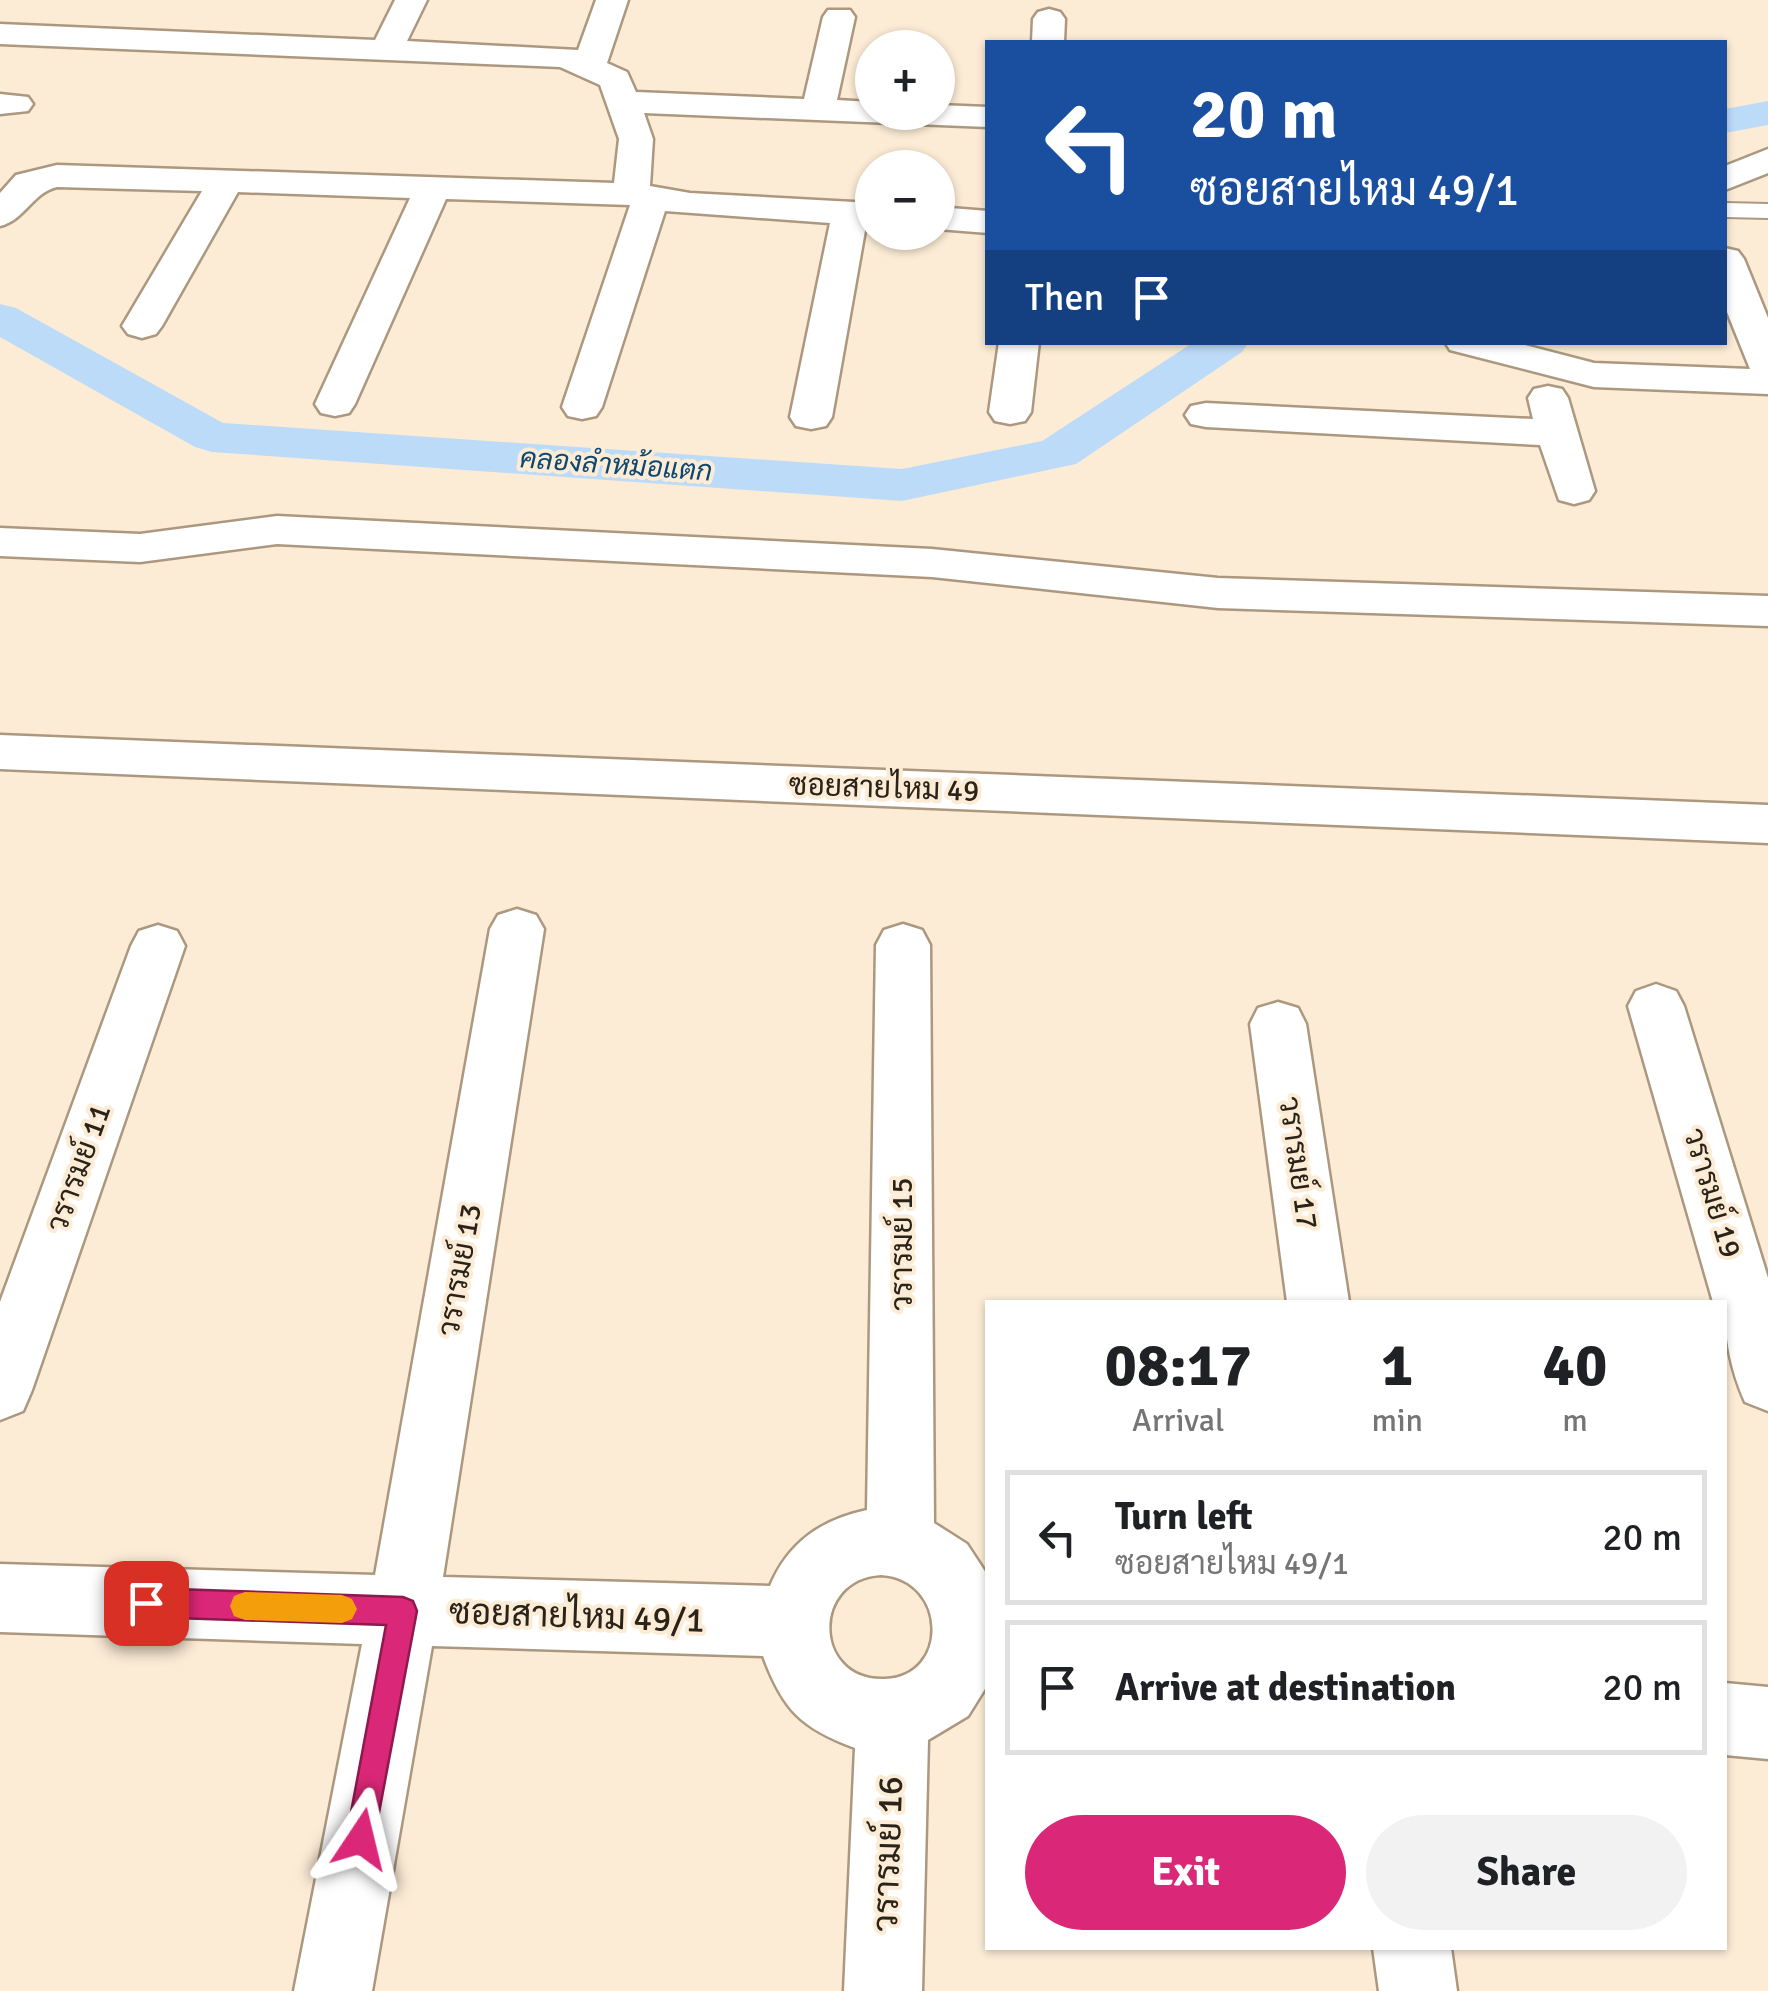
<!DOCTYPE html>
<meta charset="utf-8">
<style>
body{margin:0;font-family:Signika,Sarabun,sans-serif;background:#f2f2f2;color:#202124;height:100vh;display:flex;flex-direction:column;font-size:38px;white-space:nowrap}
*{box-sizing:border-box;margin:0}
p{font-size:32px;color:#757577}
.icon{flex:none;width:55px;height:55px;fill:none;stroke:currentColor;stroke-width:2;stroke-linecap:round;stroke-linejoin:round}
.map{position:relative;flex:1;overflow:hidden}
.drawer{position:absolute;left:985px;top:1300px;width:742px;height:650px;display:flex;flex-direction:column;background:#fff;border-radius:0px;box-shadow:0 2px 8px #0004}
.drawer>*{flex:none}
.hud{position:absolute;left:985px;top:40px;width:742px;height:305px;border-radius:0px;box-shadow:0 2px 8px #0004;background:#1a4fa0;color:#fff;overflow:hidden}
.fabs{position:absolute;left:855px;top:30px;display:grid;gap:20px}
.fabs a{display:grid;place-items:center;width:100px;height:100px;border-radius:50%;background:#fff;box-shadow:0 2px 8px #0004;font-size:50px}
.pin{position:absolute;display:grid;place-items:center;width:85px;height:85px;color:#fff;margin:-42px;border-radius:20px;box-shadow:0 5px 15px #0006}
.me{position:absolute;width:110px;margin:-55px;rotate:10deg;stroke-linejoin:round;filter:drop-shadow(0 0 8px #0008)}
.turn{display:flex;align-items:center;gap:35px;height:210px;padding:0 40px;font-size:45px}
.turn .icon{width:130px;height:130px;stroke-width:2.5}
.turn b{display:block;font-size:70px;line-height:85px}
.then{display:flex;align-items:center;height:95px;padding:0 40px;background:#0003;gap:20px;font-size:38px}
.eta{display:flex;justify-content:space-evenly;align-items:center;height:170px;text-align:center}
.eta b{font-size:60px;font-weight:700;line-height:70px}
.primary-button{display:flex;gap:20px;margin-top:auto;padding:20px 40px}
.primary-button a{flex:1;height:115px;border-radius:60px;background:#db2777;color:#fff;font-size:40px;font-weight:700;line-height:115px;text-align:center}
.primary-button a+a{background:#f2f2f2;color:#202124}
ul{padding:0;list-style:none}
li{display:flex;align-items:center;gap:30px;height:135px;margin:0 20px 15px;padding:0 20px;border:5px solid #e0e0e0;border-radius:0px}
li div{flex:1}
li b{display:block;font-size:38px}
li em{font-style:normal}
.map>svg:first-child{display:block}
</style>
<div class="map">
<svg width="1768" height="1991" viewBox="0 0 1768 1991">
<rect width="100%" height="100%" fill="#fcecd6"/>
<g fill="none" stroke-linecap="round" stroke-linejoin="round">
<!-- canal -->
<path fill="#bcdbf9" fill-rule="evenodd" d="M1768,101v24l-43,8v-24z
M0,304l16,4 207,115 679,46 140,-28 152,-99h55l-7,10 -166,112 -174,37 -690,-49 -17,-5 -195,-110z"/>
<!-- lane casing -->
<g stroke="#ab987f" stroke-width="4">
<path id="lane" d="M1725,203l43,1v14l-43,-1z"/>
</g>
<!-- street casing -->
<g stroke="#ab987f" stroke-width="5">
<path id="street" d="M395,0h32l-20,41 171,9 18,-50h32l-21,63 20,9 9,20 168,7 19,-82 5,-7h22l5,7 -18,83 35,2v10h66v-7l50,2v20l-344,-14 9,26 -3,47 40,7 182,10v22h-6l-34,192 -6,9 -15,3 -15,-3 -6,-9 40,-194 -165,-12 -63,196 -6,9 -14,3 -14,-3 -6,-9 68,-202 -184,-6 -91,205 -6,9 -14,3 -14,-3 -6,-9 95,-206 -172,-6 -76,134 -6,8 -14,4 -14,-4 -6,-8 80,-135 -145,-4c-25,6 -32,33 -57,39v-33l16,-18 41,-10 557,18 5,-44 -19,-54 -40,-18 -560,-23v-20l375,16z
M1049,9l11,3 5,7 -1,23h-32l1,-23 5,-7z
M0,94l28,3 5,7 -5,7 -28,3z
M1768,149v24l-43,17v-24z
M938,207l50,4v22l-50,-4z
M1725,248l13,3 6,8 24,59v76l-174,-7 -144,-37 -5,-8h68l81,21 156,6 -25,-62z
M999,342h40l-8,70 -6,9 -15,3 -15,-3 -6,-9z
M1548,386l14,3 6,9 27,93 -6,9 -15,4 -15,-4 -19,-55 -334,-18 -15,-3 -6,-9 6,-9 15,-3 327,16 -5,-21 6,-9z
M277,516l655,33 286,29 550,18v30l-550,-18 -286,-31 -655,-33 -137,18 -140,-6v-28l140,6z
M0,735l1768,70v38l-1768,-74z
M517,909l19,6 8,14 -101,648 327,9c18,-43 50,-66 97,-76l9,-565 8,-15 19,-6 19,6 8,15 4,578 33,21 21,32v108l-20,32 -40,24 -6,251h-78l11,-243c-54,-20 -72,-38 -92,-92l-331,-10 -60,345h-78l68,-347 -362,-12v-68l375,11 115,-646 8,-14zM881,1575c67,4 69,102 4,104 -72,3 -75,-100 -4,-104z
M158,925l19,6 8,15 -153,444 -9,21 -23,9v-118l131,-356 8,-15z
M1656,984l20,7 8,15 84,272v133l-23,-9c-15,-34 -20,-63 -20,-100h-12l-85,-296 8,-15z
M1278,1002l20,6 8,16 43,278h-62l-37,-278 8,-16z
M1725,1683l43,4v72l-43,-4z
M1373,1948h78l6,43h-78z"/>
</g>
<!-- lane -->
<use href="#lane" fill="#fff" fill-rule="evenodd"/>
<!-- street -->
<use href="#street" fill="#fff" fill-rule="evenodd"/>
</g>
<!-- route -->
<path fill="#db2777" stroke="#8e194d" stroke-width="2.5" d="M146,1588l257,9 10,4 4,10 -45,239 -11,5 -11,-5 -4,-11 40,-214 -240,-8 -10,-4 -4,-10 4,-10z"/>
<!-- slow -->
<path fill="#f59e0b" d="M245,1592l97,3 10,4 5,10 -5,10 -10,4 -97,-3 -11,-4 -4,-10 4,-10z"/>
<g text-anchor="middle" dominant-baseline="central" stroke-width="8" stroke-linejoin="round" paint-order="stroke">
<!-- far-water labels -->
<g font-size="28" font-style="italic" fill="#0d4873" stroke="#fcecd6">
<text transform="translate(616 465) rotate(4)">คลองลำหม้อแตก</text>
</g>
<!-- street labels -->
<g font-size="30" fill="#2a2319" stroke="#fcecd6">
<text transform="translate(884 788) rotate(2)">ซอยสายไหม 49</text>
<text transform="translate(1298 1163) rotate(82)">วรารมย์ 17</text>
<text transform="translate(79 1168) rotate(-70)">วรารมย์ 11</text>
<text transform="translate(1712 1193) rotate(73)">วรารมย์ 19</text>
<text transform="translate(902 1244) rotate(-90)">วรารมย์ 15</text>
<text transform="translate(460 1270) rotate(-80)">วรารมย์ 13</text>
</g>
<!-- near-street labels -->
<g font-size="35" fill="#2a2319" stroke="#fcecd6">
<text transform="translate(577 1616) rotate(2)">ซอยสายไหม 49/1</text>
<text transform="translate(888 1854) rotate(-88)">วรารมย์ 16</text>
</g>
</g>
</svg>
<div class="fabs">
<a>+</a>
<a>−</a>
</div>
<div class="pin" style="left:146px;top:1603px;background:#d93025"><svg class="icon" aria-label="arrive" viewBox="0 0 24 24"><path d="M6 21V4h12l-3 4 3 4H6"/></svg></div>
<svg class="me" style="left:361px;top:1839px" viewBox="-20 -20 40 40"><path d="M0-17L14 15 0 8-14 15z" fill="#db2777" stroke="#fff" stroke-width="4"/></svg>
<div class="hud">
<div class="turn"><svg class="icon" aria-label="left" viewBox="0 0 24 24"><path d="M17 20v-9H6M10 6l-5 5 5 5"/></svg><div><b>20 m</b>ซอยสายไหม 49/1</div></div>
<div class="then">Then<svg class="icon" aria-label="arrive" viewBox="0 0 24 24"><path d="M6 21V4h12l-3 4 3 4H6"/></svg></div>
</div>
<section class="drawer">
<div class="eta">
<div><b>08:17</b><p>Arrival</p></div>
<div><b>1</b><p>min</p></div>
<div><b>40</b><p>m</p></div>
</div>
<ul>
<li><svg class="icon" aria-label="left" viewBox="0 0 24 24"><path d="M17 20v-9H6M10 6l-5 5 5 5"/></svg><div><b>Turn left</b><p>ซอยสายไหม 49/1</p></div><em>20 m</em></li>
<li><svg class="icon" aria-label="arrive" viewBox="0 0 24 24"><path d="M6 21V4h12l-3 4 3 4H6"/></svg><div><b>Arrive at destination</b></div><em>20 m</em></li>
</ul>
<div class="primary-button"><a>Exit</a><a>Share</a></div>
</section>
</div>
